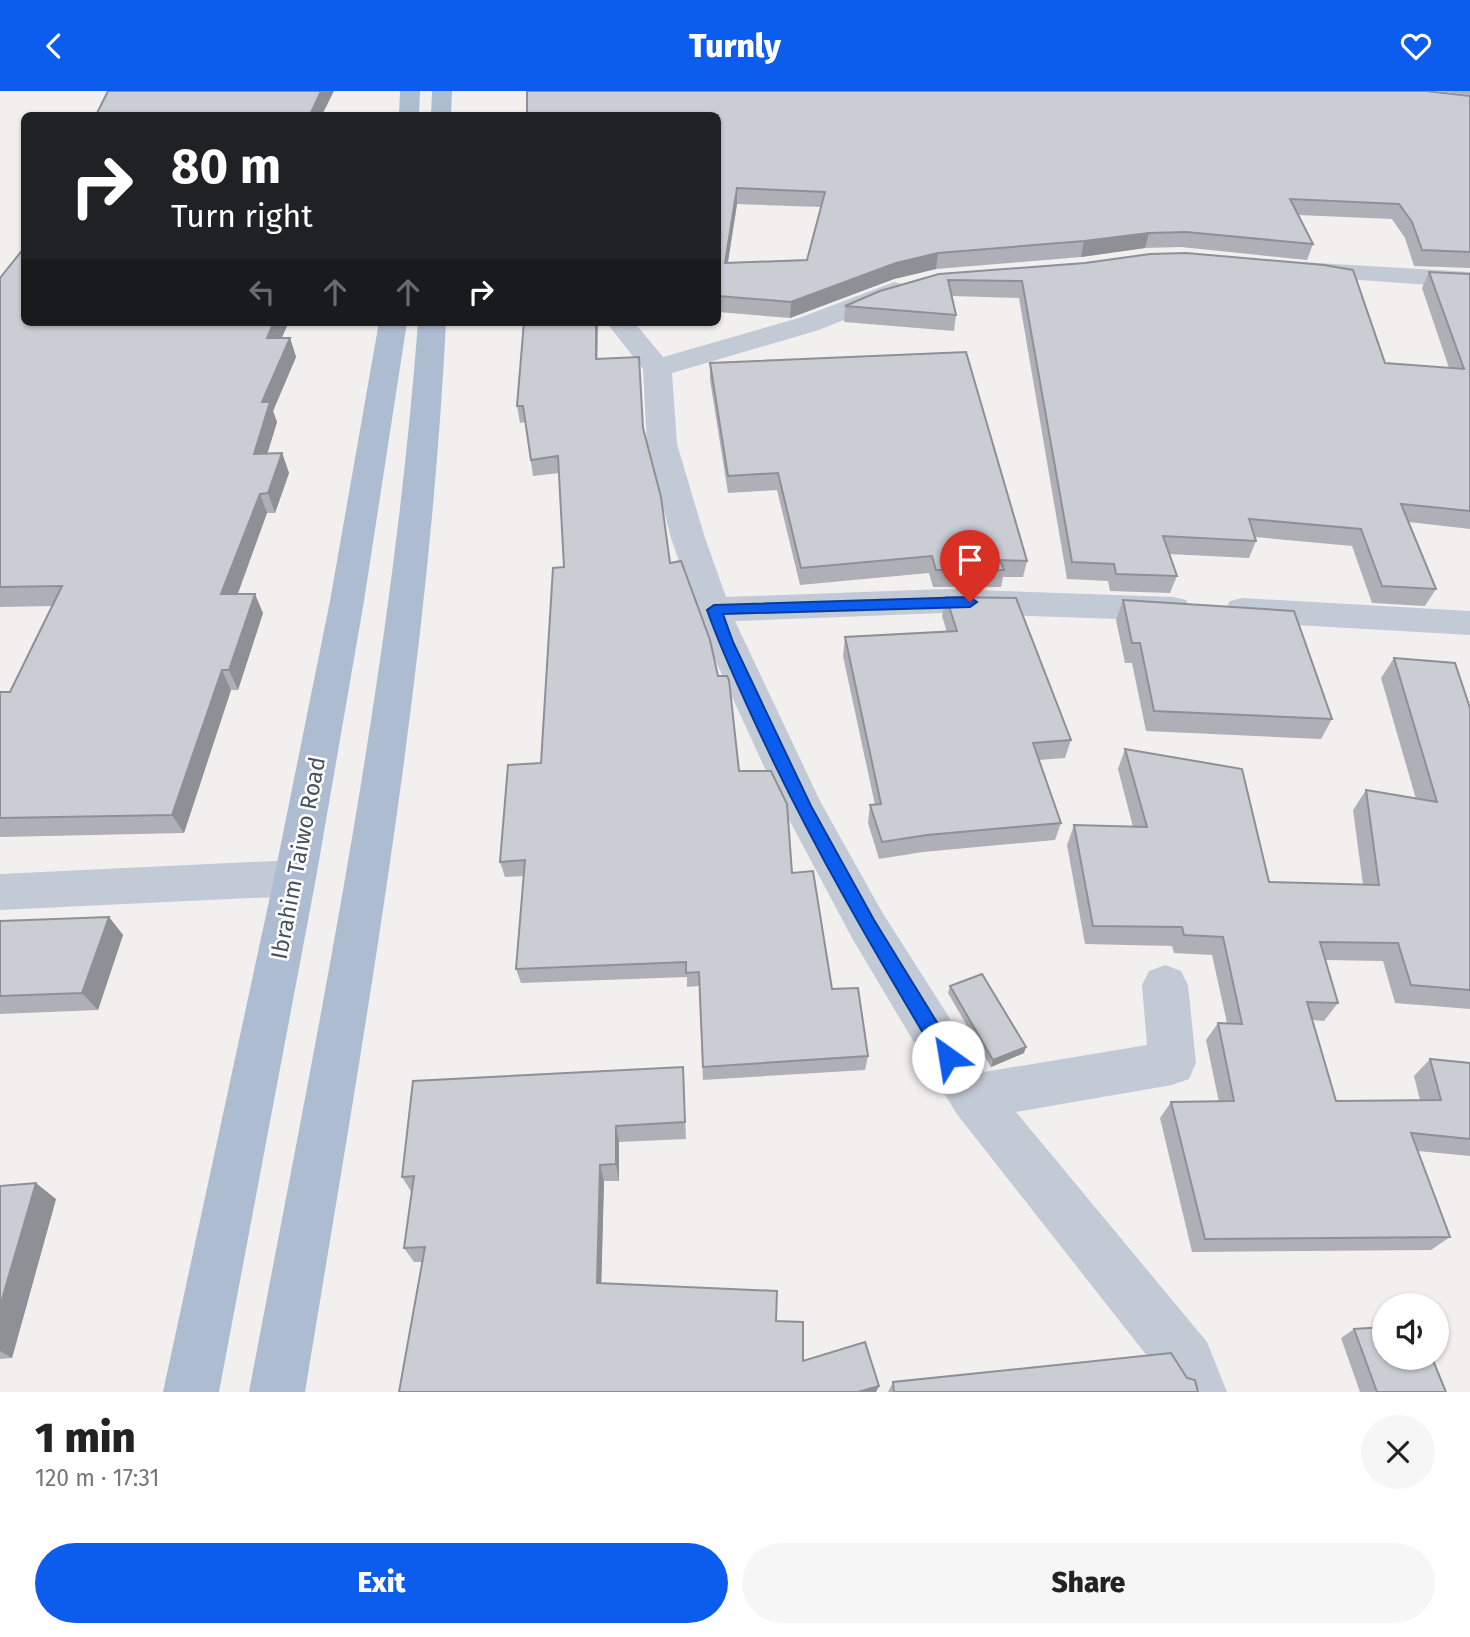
<!DOCTYPE html>
<meta charset="utf-8">
<style>
body{margin:0;font-family:"Fira Sans",sans-serif;background:#f6f6f6;color:#222;height:100vh;display:flex;flex-direction:column;font-size:26px;white-space:nowrap}
*{box-sizing:border-box;margin:0}
p{font-size:23px;color:#767676}
.icon{flex:none;width:38px;height:38px;fill:none;stroke:currentColor;stroke-width:2;stroke-linecap:round;stroke-linejoin:round}
.map{position:relative;height:1301px;overflow:hidden}
.drawer{display:flex;flex-direction:column;background:#fff;flex:1}
.drawer>*{flex:none}
.top-card{position:absolute;left:21px;top:21px;width:700px;height:214px;border-radius:10px;box-shadow:0 2px 5px #0004;background:#202124;color:#fff;overflow:hidden}
.fabs{position:absolute;left:1372px;top:1202px;display:grid;gap:14px}
.fabs a{display:grid;place-items:center;width:77px;height:77px;border-radius:50%;background:#fff;box-shadow:0 2px 5px #0004;font-size:35px}
.pin{position:absolute;display:grid;place-items:center;width:60px;height:60px;color:#fff;margin:-72px -30px;border-radius:50% 50% 50% 0;rotate:-45deg;box-shadow:0 0 7px #0007}
.pin .icon{rotate:45deg}
.me{position:absolute;width:77px;margin:-38px;rotate:328deg;stroke-linejoin:round;filter:drop-shadow(0 0 5px #0008)}
.turn{display:flex;align-items:center;gap:24px;height:147px;padding:0 35px;font-size:32px}
.turn .icon{width:91px;height:91px;stroke-width:2.5}
.turn b{display:block;font-size:49px;line-height:60px}
.lanes{display:flex;align-items:center;height:66px;padding:0 35px;background:#0003;justify-content:center;gap:35px;direction:ltr}
.lanes .off{opacity:.35}
.round{display:grid;place-items:center;flex:none;width:74px;height:74px;border-radius:37px;background:#f6f6f6}
.head{display:flex;align-items:center;justify-content:space-between;height:119px;padding:0 35px}
h1{font-size:42px;font-weight:800;line-height:52px}
.cta{display:flex;gap:14px;margin-top:auto;padding:14px 35px}
.cta a{flex:1;height:80px;border-radius:42px;background:#0c5cee;color:#fff;font-size:28px;font-weight:800;line-height:80px;text-align:center}
.cta a+a{background:#f6f6f6;color:#222}
header{display:flex;justify-content:space-between;align-items:center;height:91px;padding:0 35px;background:#0c5cee;color:#fff;font-size:32px;font-weight:800}
.map>svg:first-child{display:block}
</style>
<header><svg class="icon" aria-label="back" viewBox="0 0 24 24"><path d="M15 5l-7 7 7 7"/></svg>Turnly<svg class="icon" aria-label="heart" viewBox="0 0 24 24"><path d="M12 20l-8-8c-3-5 5-10 8-4 3-6 11-1 8 4z"/></svg></header>
<div class="map">
<svg width="1470" height="1301" viewBox="0 0 1470 1301">
<rect width="100%" height="100%" fill="#f2efef"/>
<g fill="none" stroke-linecap="round" stroke-linejoin="round">
<!-- minor -->
<path fill="#c2cad5" fill-rule="evenodd" d="M1301,171l169,10v16l-178,-13 -4,-5 4,-5z
M894,191l9,2 4,6 -4,6 -84,34 -147,43 5,71 28,94 21,59 218,-8 230,8 12,3 5,9 -5,9 -12,3 -230,-8 -209,8 85,180 62,111 102,160 163,-27 -5,-60 7,-14 16,-6 16,6 7,14 8,78 -7,16 -17,6 -156,27 191,230 20,50h-56l-5,-12 -210,-267 -104,-175 -69,-130 -76,-166 -36,-104 -24,-94 -4,-75 -37,-47h28l29,35 136,-39z
M1242,507l228,13v24l-228,-13 -12,-3 -5,-9 5,-9z
M295,769l15,5 6,13 -6,13 -15,5 -295,14v-36z"/>
<!-- major -->
<path fill="#adbcd0" fill-rule="evenodd" d="M400,0h20l-1,24h-20z
M432,0h20l-1,24h-20z
M379,231h28l-43,279 -48,277 -97,514h-56l111,-514 56,-277z
M418,231h28c-18,360 -83,715 -141,1070h-56c67,-355 142,-710 169,-1070z"/>
</g>
<!-- wall -->
<path fill="#afb0b7" fill-rule="evenodd" d="M1438,0h32v4z
M1470,5v172l-56,-2 -9,-28 -13,-19 -94,-4 15,29 -6,16 -126,-13 -36,1 -64,9 -145,12 -42,10 -104,39 -72,-6v-197zM737,113l84,3 -14,53 -79,3z
M1085,172l300,100 64,5 -27,-80 7,-16 41,2v255l-61,-7 27,67 -11,17 -53,-3 -20,-57 -97,-9 1,4 -7,17 -80,-4 8,22 -7,17 -60,-2 -2,-10 -41,-2 -48,-281 -67,-2 4,19 -2,16 -110,-9 1,-16 94,-32z
M0,187l282,60h8l6,19 -23,54 4,11 -10,32 15,-1 7,20 -14,40h-8l-29,81 25,19 -25,77h-7l-47,143 -184,4v-145h10l42,-86 -52,1z
M598,268l46,70 26,134 69,208 53,102 40,116 36,67 -3,14 -162,10 -4,-94 -12,1v-10l-166,6 -5,-14 8,-93 -19,1 -5,-15 41,-99 23,-196 -5,-94 -26,3 -8,-54 -5,1 -3,-17z
M710,272l317,198 -4,16h-20l-2,10h-68l-4,-14 -129,12 -23,-95 -49,3 -18,-113z
M946,506l125,143 -6,18 -26,2 22,63 -6,17 -132,12 -44,7 -11,-36 2,-18h5l-32,-149 2,-19 102,-5 -5,-16z
M1123,509l209,119 -11,20 -175,-8 -14,-68h-7l-9,-43z
M1394,567l76,50v301l-75,-6 -12,-42 -58,-1 13,43 -14,18 -12,-1 24,81 84,-1 -6,-24 16,-17 40,4v93l-52,-5 32,86 -19,13 -239,2 -32,-134 11,-16h48l-13,-62 12,-17h9l-15,-68 -38,-2 -2,-7 -87,-2 -18,-99 7,-20 59,2 -15,-58 7,-20 144,133 94,3 -10,-75 13,-20 50,9 -35,-121z
M109,826l14,18 -25,75 -98,4v-93z
M950,895l74,67 -33,14 -43,-74z
M683,976l3,72 -67,3v39h-15l-3,102 175,38 27,40 76,25 -3,6h-477l24,-130h-9l-10,-14 8,-55 -10,-16z
M0,1095l56,13 -44,159 -12,1z
M1354,1238l92,63h-86l-19,-54z
M1187,1287l11,14h-310l5,-10z"/>
<!-- shaded-wall -->
<path fill="#8e9095" d="M321,0h13l-12,24h-12z
M737,97v16l-12,75v-16z
M1149,142l-4,15 -64,9 3,-16z
M938,162l-2,16 -42,10 -104,39 1,-16 105,-39z
M274,231h15l-16,35 -6,-19z
M596,231h2l-1,54 -1,-17z
M290,247l6,19 -23,54 4,11 -16,52 -7,-20 8,-52z
M282,362l7,20 -14,40 -7,-20z
M260,403l7,19 -37,101 -9,-20z
M255,503l8,19 -25,77 -9,-20z
M222,579l9,20 -47,143 -12,-18z
M109,826l14,18 -25,75 -16,-17z
M1026,956l-2,6 -33,14 2,-7z
M616,1035l3,16v39l-3,-17z
M600,1074l4,16 -3,116 -4,-14z
M36,1092l20,16 -44,159 -12,-7v-45z
M879,1295l-3,6h-18z"/>
<!-- building -->
<path fill="#cbcdd5" stroke="#8e9095" stroke-width="2" fill-rule="evenodd" d="M108,0h213l-11,24h-214z
M527,0h899l44,5v156l-48,-2 -10,-28 -13,-18 -109,-5 23,45 -127,-12 -37,1 -65,8 -146,12 -42,10 -105,39 -73,-6v-181h-191zM737,97l88,4 -18,68 -82,3z
M24,157v74h250l-7,16h23l-28,64h8l-16,52 28,-1 -14,40 -8,1 -39,100h34l-26,76h-7l-50,145 -172,3v-126h10l52,-106 -62,1v-309z
M1186,162l138,12 29,5 32,93 79,6 -35,-97 41,2v237l-69,-7 35,85 -54,-3 -21,-57 -112,-10 7,22 -93,-5 14,40 -61,-2 -2,-10 -42,-2 -50,-281 -74,-1 8,35 -111,-9 35,-15 59,-17 146,-11 65,-9z
M524,231h72v37l43,-2 4,71 18,69 9,66 11,-2 29,79 8,36h9l2,4 10,91h32l16,33 5,69 21,-2 19,118 26,-1 10,68 -165,11 -4,-95 -13,1v-11l-170,7 9,-109 -25,2 8,-97 33,-2 12,-195 11,-1 -6,-111 -27,4 -8,-54h-6z
M966,261l61,209 -27,-1 4,10h-68l-4,-14 -131,12 -23,-95 -50,3 -18,-113z
M946,506l70,1 55,142 -38,3 28,80 -134,12 -45,7 -12,-37 11,-1 -36,-167 112,-6z
M1123,509l171,11 38,108 -178,-8 -14,-68h-8z
M1394,567l61,5 15,45v282l-59,-5 -13,-42 -78,-1 18,61 -31,-1 29,99 105,-1 -11,-41 40,4v76l-59,-6 39,104 -245,2 -34,-137 63,-1 -16,-78 24,1 -19,-87 -39,-2 -2,-8 -89,-1 -19,-101 73,2 -22,-78 117,20 27,113 110,3 -13,-95 71,12z
M109,826l-27,76 -82,3v-75z
M982,883l44,73 -33,13 -43,-74z
M683,976l2,55 -69,4v38l-16,1 -3,118 180,8 -1,30 27,1v39l62,-19 14,44 -21,6h-459l26,-145 -21,1 10,-72 -12,1 11,-96z
M36,1092l-36,123v-120z
M1384,1236v31h48l14,34h-69l-23,-63z
M1171,1262l16,25 8,2 3,12h-304l-1,-10z"/>
<!-- route -->
<path fill="#0c5cee" stroke="#083c9b" stroke-width="2" d="M970,506l7,5 -7,5 -247,7 10,28 78,164 63,114 80,130 3,7 -3,6 -6,3 -7,-3c-66,-110 -130,-219 -184,-336 -18,-39 -36,-77 -50,-117l7,-5z"/>
<g text-anchor="middle" dominant-baseline="central" stroke-width="5" stroke-linejoin="round" paint-order="stroke">
<!-- street labels -->
<g font-size="23" fill="#46505e" stroke="#fff">
<text transform="translate(298 767) rotate(-79)">Ibrahim Taiwo Road</text>
</g>
</g>
</svg>
<div class="fabs">
<a><svg class="icon" aria-label="sound" viewBox="0 0 24 24"><path d="M4 9h4l5-4v14l-5-4H4zM17 9q2 3 0 6"/></svg></a>
</div>
<div class="pin" style="left:970px;top:511px;background:#d93025"><svg class="icon" aria-label="arrive" viewBox="0 0 24 24"><path d="M6 21V4h12l-3 4 3 4H6"/></svg></div>
<svg class="me" style="left:948px;top:966px" viewBox="-20 -20 40 40"><circle r="19" fill="#fff"/><path d="M0-13L10 11 0 6-10 11z" fill="#0c5cee"/></svg>
<div class="top-card">
<div class="turn"><svg class="icon" aria-label="right" viewBox="0 0 24 24"><path d="M7 20v-9h11M14 6l5 5-5 5"/></svg><div><b>80 m</b>Turn right</div></div>
<div class="lanes"><svg class="icon off" aria-label="left" viewBox="0 0 24 24"><path d="M17 20v-9H6M10 6l-5 5 5 5"/></svg><svg class="icon off" aria-label="ahead" viewBox="0 0 24 24"><path d="M12 20V5M6 11l6-6 6 6"/></svg><svg class="icon off" aria-label="ahead" viewBox="0 0 24 24"><path d="M12 20V5M6 11l6-6 6 6"/></svg><svg class="icon" aria-label="right" viewBox="0 0 24 24"><path d="M7 20v-9h11M14 6l5 5-5 5"/></svg></div>
</div>
</div>
<section class="drawer">
<div class="head"><div><h1>1 min</h1><p>120 m · 17:31</p></div><a class="round"><svg class="icon" aria-label="close" viewBox="0 0 24 24"><path d="M6 6l12 12M18 6L6 18"/></svg></a></div>
<div class="cta"><a>Exit</a><a>Share</a></div>
</section>
